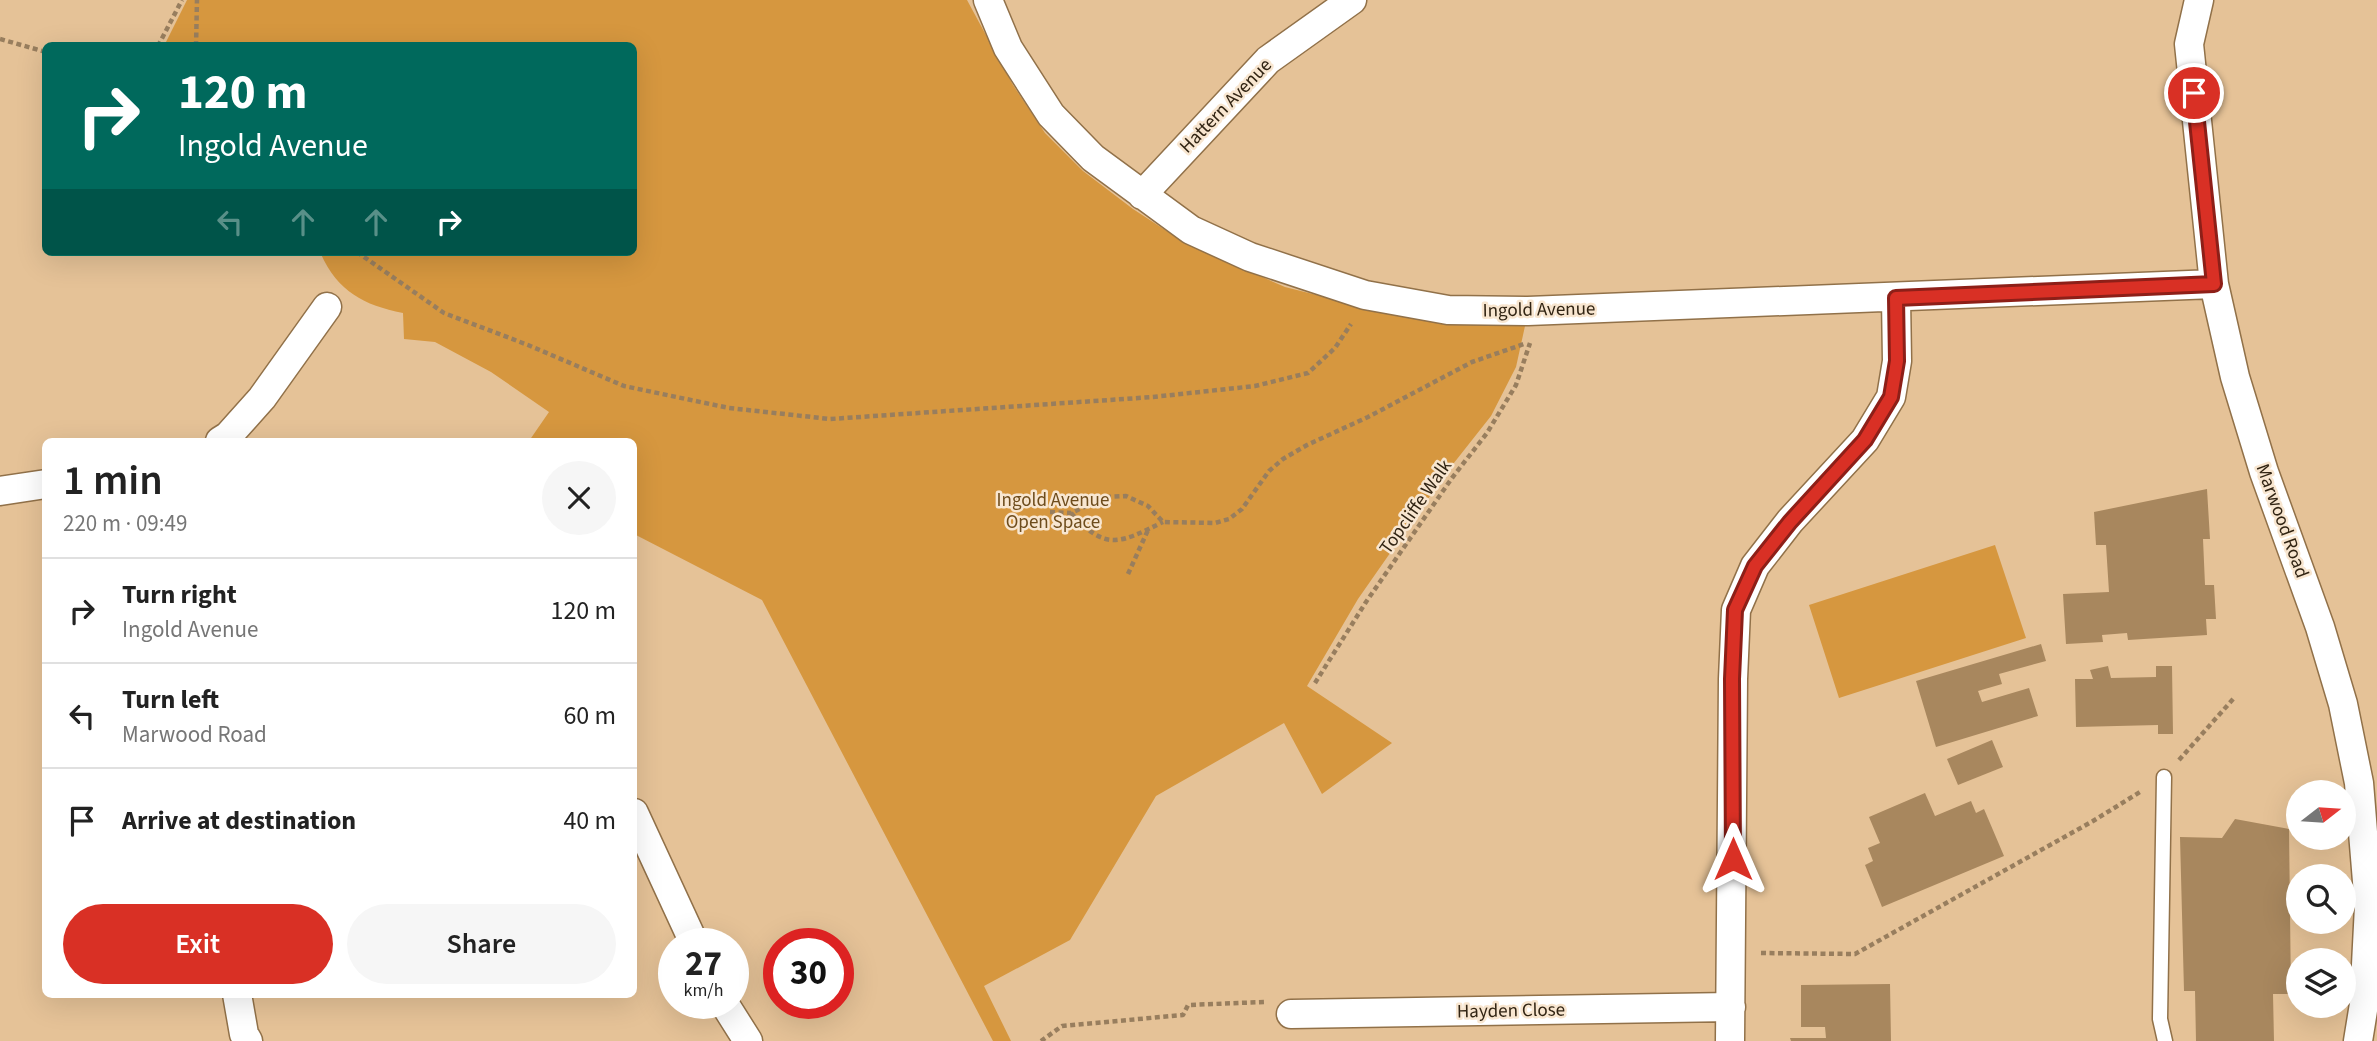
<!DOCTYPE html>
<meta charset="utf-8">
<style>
body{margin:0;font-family:"Source Sans 3",sans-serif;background:#f6f6f6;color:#222;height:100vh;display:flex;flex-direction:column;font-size:26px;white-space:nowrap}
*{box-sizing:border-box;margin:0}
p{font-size:23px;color:#767676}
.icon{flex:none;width:38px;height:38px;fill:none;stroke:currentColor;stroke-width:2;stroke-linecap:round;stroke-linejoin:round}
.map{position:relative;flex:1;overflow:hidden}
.details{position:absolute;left:42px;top:438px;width:595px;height:560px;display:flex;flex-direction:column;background:#fff;border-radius:10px;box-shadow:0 7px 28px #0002}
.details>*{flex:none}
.hud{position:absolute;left:42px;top:42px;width:595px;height:214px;border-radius:10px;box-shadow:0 7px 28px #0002;background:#00695c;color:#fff;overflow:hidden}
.needle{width:46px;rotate:73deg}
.fabs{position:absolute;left:2286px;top:780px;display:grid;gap:14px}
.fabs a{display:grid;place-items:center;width:70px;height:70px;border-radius:50%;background:#fff;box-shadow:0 7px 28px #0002;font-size:35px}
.speed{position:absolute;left:658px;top:928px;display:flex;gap:14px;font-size:35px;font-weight:700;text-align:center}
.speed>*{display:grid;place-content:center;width:91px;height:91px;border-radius:50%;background:#fff;box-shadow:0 7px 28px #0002;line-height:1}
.speed small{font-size:18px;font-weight:400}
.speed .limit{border:10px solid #d22;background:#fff;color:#111}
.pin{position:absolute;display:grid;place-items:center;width:60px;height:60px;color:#fff;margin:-30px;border:4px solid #fff;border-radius:50%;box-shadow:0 2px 7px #0007}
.me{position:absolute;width:77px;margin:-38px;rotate:0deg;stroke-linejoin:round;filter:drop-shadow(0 0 5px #0008)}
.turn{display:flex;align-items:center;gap:24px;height:147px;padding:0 21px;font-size:32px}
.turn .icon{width:91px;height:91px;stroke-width:2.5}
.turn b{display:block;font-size:49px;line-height:60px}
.lanes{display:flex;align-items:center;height:66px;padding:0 21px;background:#0003;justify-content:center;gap:35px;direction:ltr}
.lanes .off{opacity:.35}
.round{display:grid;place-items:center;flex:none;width:74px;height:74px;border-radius:37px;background:#f6f6f6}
.headline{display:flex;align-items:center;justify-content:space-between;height:119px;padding:0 21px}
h1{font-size:42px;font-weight:600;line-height:52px}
.action{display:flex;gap:14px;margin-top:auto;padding:14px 21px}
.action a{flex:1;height:80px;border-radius:42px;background:#d93025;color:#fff;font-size:28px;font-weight:600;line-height:80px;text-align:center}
.action a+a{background:#f6f6f6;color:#222}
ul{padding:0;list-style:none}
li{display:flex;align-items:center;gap:21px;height:105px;padding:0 21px;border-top:2px solid #e0e0e0}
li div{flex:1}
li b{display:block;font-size:26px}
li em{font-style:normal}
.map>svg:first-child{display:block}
</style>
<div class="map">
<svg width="2377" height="1041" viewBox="0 0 2377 1041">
<rect width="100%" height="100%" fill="#e5c297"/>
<!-- green -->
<path fill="#d6973f" d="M187,0h780l46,85 32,48 38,38 50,38 52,34 100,44 87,22 72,14 81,3 -9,41 -25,49 -45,57 -88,126 -51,87 85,57 -70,51 -38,-71 -128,73 -86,144 -86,46 27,55h-18l-231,-441 -128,-66v-93h-105l20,-29 -58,-40 -56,-30 -31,-3 -1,-26c-40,-8 -66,-22 -83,-61h314v-206h-470z
M1995,545l31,93 -187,60 -30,-93z"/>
<!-- building -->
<path fill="#a8875e" d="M2207,489l3,50h-7l2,46h9l2,34h-10l1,16 -79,5 -1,-7 -25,2 1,7 -37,2 -3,-50 46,-2 -3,-47h-10l-2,-33z
M2041,644l5,17 -47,13 3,10 -24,7 4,11 47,-14 9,28 -102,31 -20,-66z
M2108,666l3,12 45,-1v-11h16l1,68h-15v-9l-82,2 -1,-48h18l-3,-9z
M1992,740l11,27 -45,18 -11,-26z
M1925,793l10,23 36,-15 5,12 8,-4 20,47 -122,51 -17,-42 8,-4 -5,-13 12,-5 -11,-26z
M2235,819l54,10 2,165h-18l1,47h-78l-1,-50h-11l-4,-154 42,1z
M1890,984l1,57h-100l-1,-3h36l-1,-11h-24v-42z"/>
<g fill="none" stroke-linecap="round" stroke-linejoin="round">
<!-- service casing -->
<g stroke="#917149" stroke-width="17">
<path id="service" d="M2164,777l-4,242 5,22"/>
</g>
<!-- minor casing -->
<g stroke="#917149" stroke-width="31">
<path id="minor" d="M988,0l20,48 43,67 42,43 98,72 59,27 115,38 83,15 80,1 686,-27
M2199,0l-10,44 25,240 21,93 29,95 56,155 23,77 16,79 10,123 -5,98 -6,37
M1142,195l126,-135 84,-60
M220,441l8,-5 34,-38 65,-91
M0,491l46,-7
M634,813l60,130
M237,994l7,40 4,7
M724,1003l24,38
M1291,1014l440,-7
M1730,1041l3,-362 3,-69 19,-44 35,-45 75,-81 26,-43 6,-36 -1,-63"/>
</g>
<!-- path -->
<path stroke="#987e5e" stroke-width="4.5" stroke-dasharray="5 3.5" stroke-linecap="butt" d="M0,39l46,13
M158,46l24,-46
M196,46l1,-46
M357,252l87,61 84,32 96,41 105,22 101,11 323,-22 102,-11 53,-13 27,-25 16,-24
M1050,512l21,1 35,-16 20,-1 22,10 15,16 52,1 14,-4 13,-10 27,-38 14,-12 24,-14 61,-28 104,-55 52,-18
M1071,513c35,39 49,30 92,9
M1128,574l20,-44
M1315,683l51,-81 86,-124 35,-45 29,-48 14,-42
M2179,760l55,-62
M1761,953l94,1 238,-133 47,-29
M1041,1041l21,-15 121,-11 5,-10 76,-3"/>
<!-- service -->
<use href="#service" stroke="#fff" stroke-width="14"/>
<!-- minor -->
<use href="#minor" stroke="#fff" stroke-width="28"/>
</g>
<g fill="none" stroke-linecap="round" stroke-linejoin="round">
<!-- route casing -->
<g stroke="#8d1f18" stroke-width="18">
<path id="route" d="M1733,859l-1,-180 3,-69 20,-44 35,-44 75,-82 26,-43 6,-36 -1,-63 318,-14 -20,-191"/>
</g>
<!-- route -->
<use href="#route" stroke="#d93025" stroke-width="12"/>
</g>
<g text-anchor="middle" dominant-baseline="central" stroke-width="5" stroke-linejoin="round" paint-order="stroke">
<!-- street labels -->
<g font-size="19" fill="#312413" stroke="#f8e6d0">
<text transform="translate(1226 106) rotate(-46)">Hattern Avenue</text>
<text transform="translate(1539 310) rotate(-1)">Ingold Avenue</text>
<text transform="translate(1416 507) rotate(-55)">Topcliffe Walk</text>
<text transform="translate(2282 521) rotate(70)">Marwood Road</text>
<text transform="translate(1511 1011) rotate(-1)">Hayden Close</text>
</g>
<!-- park labels -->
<g font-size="19" fill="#6e4c1c" stroke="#f8e6d0">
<text x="1053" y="500">Ingold Avenue<tspan x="1053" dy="22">Open Space</tspan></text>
</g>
</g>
</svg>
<div class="fabs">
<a><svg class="needle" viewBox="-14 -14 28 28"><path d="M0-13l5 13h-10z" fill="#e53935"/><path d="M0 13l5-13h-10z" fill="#767676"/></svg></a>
<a><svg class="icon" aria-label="search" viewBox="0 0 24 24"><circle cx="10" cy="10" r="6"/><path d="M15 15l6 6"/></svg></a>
<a><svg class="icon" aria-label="layers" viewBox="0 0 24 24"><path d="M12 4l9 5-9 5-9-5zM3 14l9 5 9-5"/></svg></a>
</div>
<div class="speed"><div>27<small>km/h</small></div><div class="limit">30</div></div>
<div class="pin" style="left:2194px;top:93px;background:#d93025"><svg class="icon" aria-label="arrive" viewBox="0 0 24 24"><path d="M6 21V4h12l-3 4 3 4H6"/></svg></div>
<svg class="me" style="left:1733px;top:859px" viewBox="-20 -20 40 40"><path d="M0-17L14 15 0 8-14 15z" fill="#d93025" stroke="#fff" stroke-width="4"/></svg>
<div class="hud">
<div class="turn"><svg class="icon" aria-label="right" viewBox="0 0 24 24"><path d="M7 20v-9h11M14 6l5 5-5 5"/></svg><div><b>120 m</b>Ingold Avenue</div></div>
<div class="lanes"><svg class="icon off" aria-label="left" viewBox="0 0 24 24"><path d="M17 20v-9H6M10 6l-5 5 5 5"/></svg><svg class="icon off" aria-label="ahead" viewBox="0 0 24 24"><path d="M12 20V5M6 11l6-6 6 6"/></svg><svg class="icon off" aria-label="ahead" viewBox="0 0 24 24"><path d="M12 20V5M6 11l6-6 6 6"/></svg><svg class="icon" aria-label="right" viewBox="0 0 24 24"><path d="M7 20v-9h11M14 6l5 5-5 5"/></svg></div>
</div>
<section class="details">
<div class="headline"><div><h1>1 min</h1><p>220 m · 09:49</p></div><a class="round"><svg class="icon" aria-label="close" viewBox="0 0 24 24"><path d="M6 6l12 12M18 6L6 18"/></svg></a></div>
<ul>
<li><svg class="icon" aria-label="right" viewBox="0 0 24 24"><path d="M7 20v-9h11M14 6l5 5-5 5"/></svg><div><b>Turn right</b><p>Ingold Avenue</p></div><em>120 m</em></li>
<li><svg class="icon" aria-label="left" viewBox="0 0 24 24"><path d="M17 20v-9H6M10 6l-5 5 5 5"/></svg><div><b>Turn left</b><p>Marwood Road</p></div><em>60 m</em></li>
<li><svg class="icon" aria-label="arrive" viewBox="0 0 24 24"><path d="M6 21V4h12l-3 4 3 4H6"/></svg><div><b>Arrive at destination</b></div><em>40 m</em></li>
</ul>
<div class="action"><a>Exit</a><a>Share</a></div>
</section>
</div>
